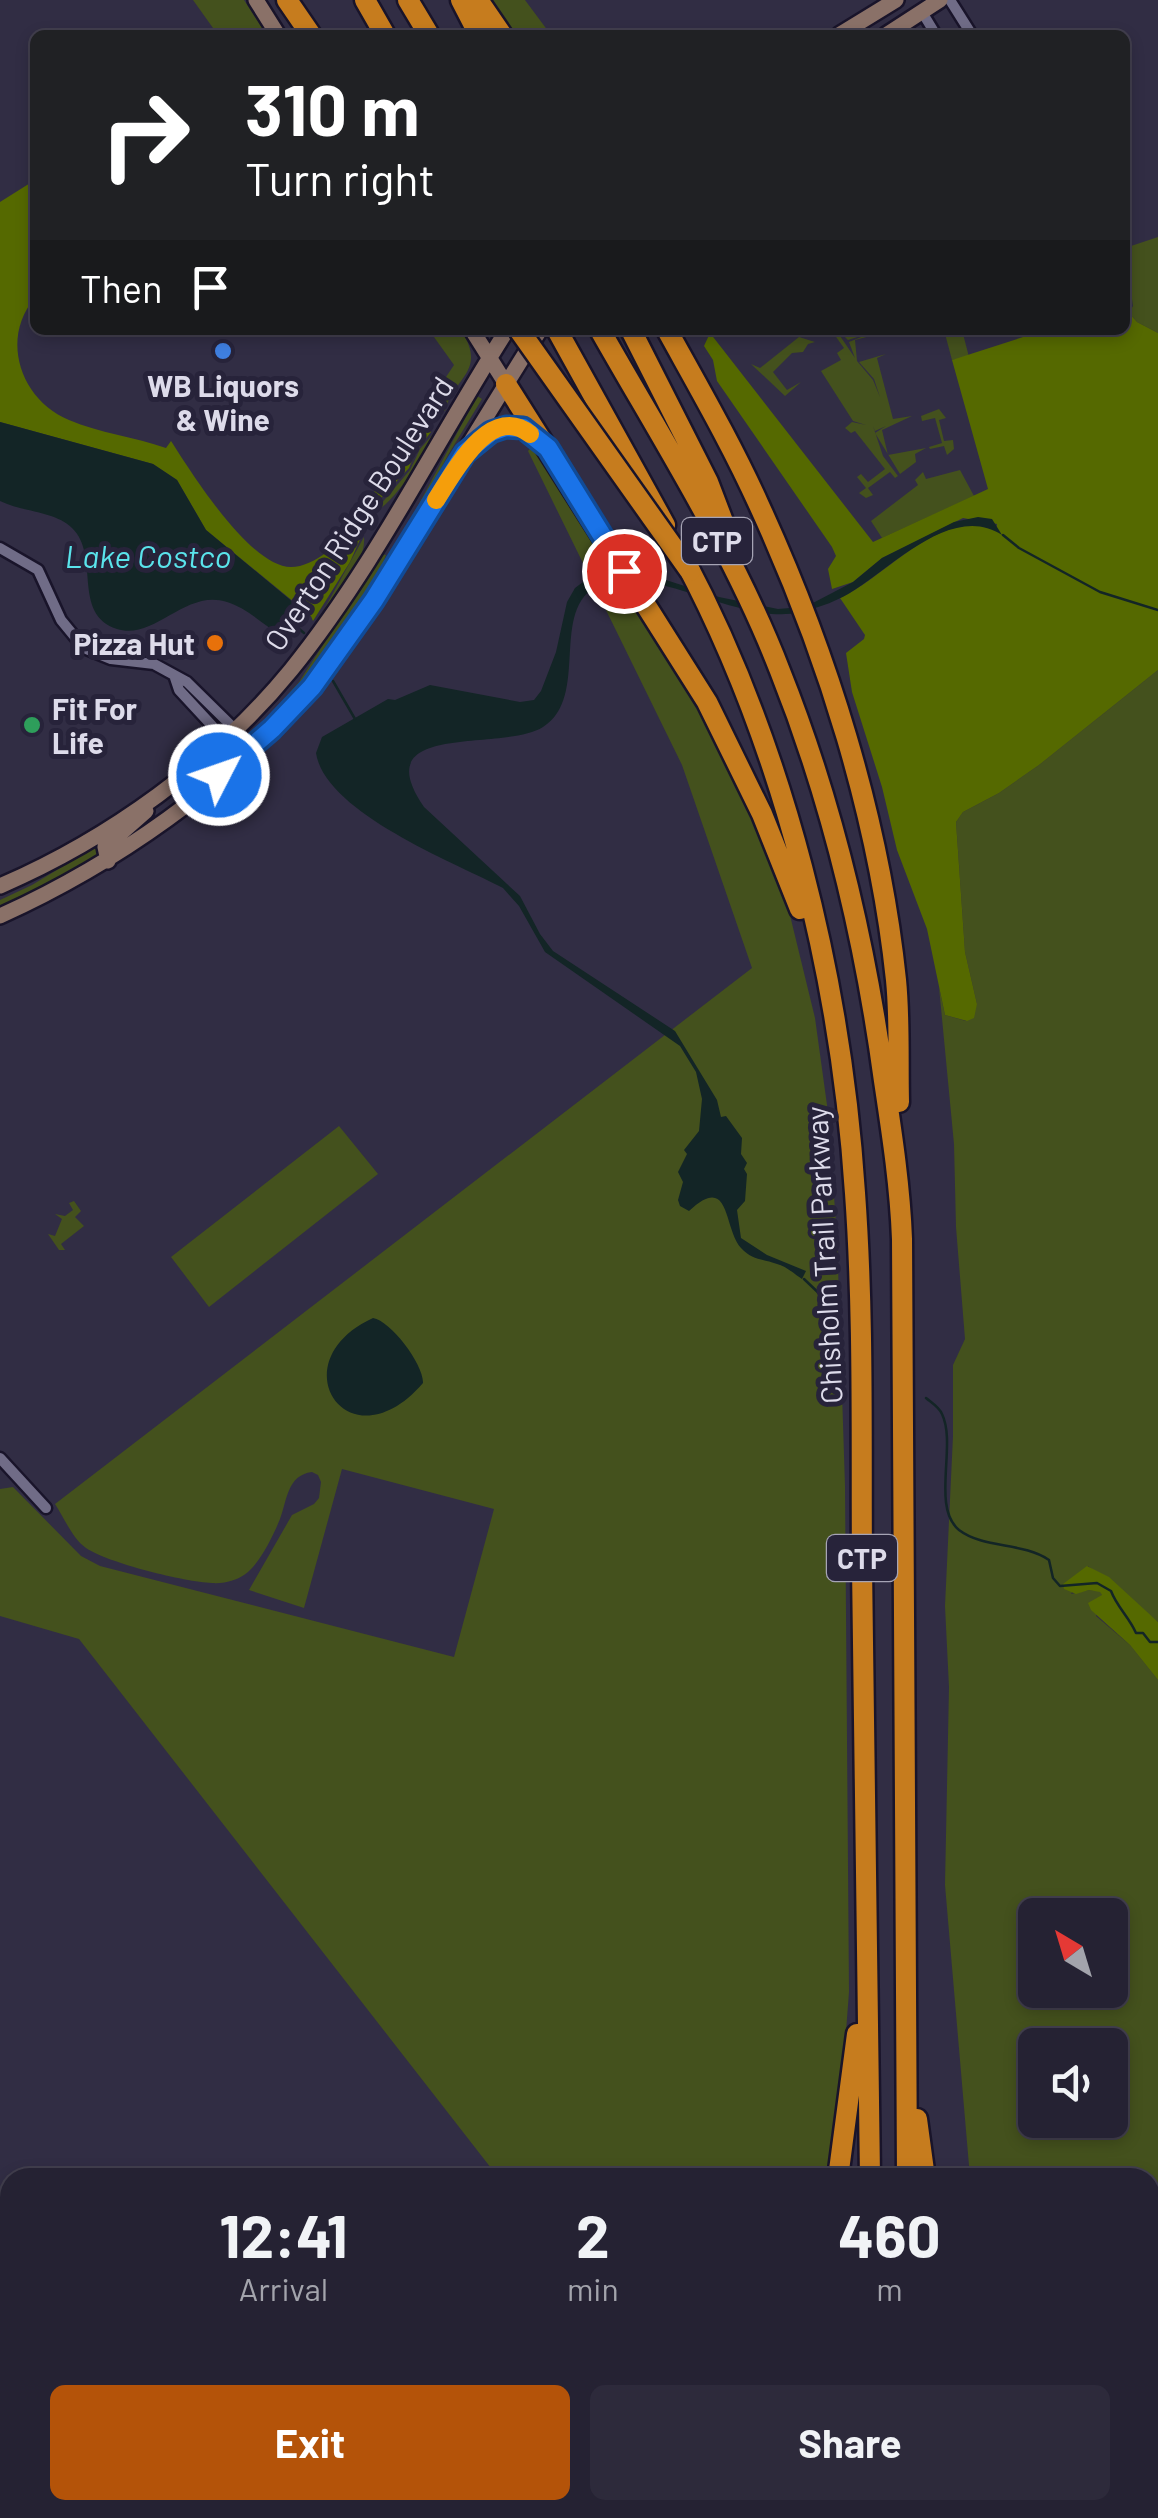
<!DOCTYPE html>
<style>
body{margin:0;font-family:Barlow,sans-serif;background:#2d2a3b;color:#f1f3f6;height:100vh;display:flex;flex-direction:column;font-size:38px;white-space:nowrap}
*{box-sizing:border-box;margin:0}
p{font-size:32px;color:#a3a4ac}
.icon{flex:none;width:55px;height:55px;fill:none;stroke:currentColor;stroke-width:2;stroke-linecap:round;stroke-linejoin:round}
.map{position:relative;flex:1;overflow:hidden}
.details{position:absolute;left:0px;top:2168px;width:1160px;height:352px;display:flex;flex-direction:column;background:#252233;border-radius:30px 30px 0 0;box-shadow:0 5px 15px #0003,0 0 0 2px #423f4e}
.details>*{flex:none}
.hud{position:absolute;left:30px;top:30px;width:1100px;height:305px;border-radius:15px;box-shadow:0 5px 15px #0003,0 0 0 2px #423f4e;background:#202124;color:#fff;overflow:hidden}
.needle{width:65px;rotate:322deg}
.tools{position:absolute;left:1018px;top:1898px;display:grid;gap:20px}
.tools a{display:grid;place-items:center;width:110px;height:110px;border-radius:15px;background:#252233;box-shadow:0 5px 15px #0003,0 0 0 2px #423f4e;font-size:50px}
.pin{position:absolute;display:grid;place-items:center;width:85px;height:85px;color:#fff;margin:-42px;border:5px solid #fff;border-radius:50%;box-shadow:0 2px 10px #0007}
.me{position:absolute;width:110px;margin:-55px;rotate:49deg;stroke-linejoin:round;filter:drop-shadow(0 0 8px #0008)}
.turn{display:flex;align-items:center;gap:35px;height:210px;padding:0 50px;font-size:45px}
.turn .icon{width:130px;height:130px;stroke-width:2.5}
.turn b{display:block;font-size:70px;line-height:85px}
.then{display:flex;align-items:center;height:95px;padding:0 50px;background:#0003;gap:20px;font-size:38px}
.eta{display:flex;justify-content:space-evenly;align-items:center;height:170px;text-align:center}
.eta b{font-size:60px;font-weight:700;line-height:70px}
.primary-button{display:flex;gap:20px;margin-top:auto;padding:20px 50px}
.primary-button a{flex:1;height:115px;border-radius:15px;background:#b45309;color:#fff;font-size:40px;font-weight:700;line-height:115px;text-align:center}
.primary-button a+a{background:#2d2a3b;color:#f1f3f6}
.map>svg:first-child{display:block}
</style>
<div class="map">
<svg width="1158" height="2518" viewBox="0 0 1158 2518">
<rect width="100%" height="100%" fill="#312d44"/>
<!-- green -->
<path fill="#44511d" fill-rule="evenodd" d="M193,0h51l23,35h-49z
M493,0h32l26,35h-38z
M1158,237v96l-21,-11 -8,-9 4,-7 -2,-14 -6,-4v-40z
M429,330h32c27,42 -8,47 -16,81l-10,-4 -3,-9 22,-33z
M823,330h13l19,28 -6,-16 27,-11 -28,9 -10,-10h55l-38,10 2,21 16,19 7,17 -6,-18 -15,-17 27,-8 -9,4 16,61 19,-3 -30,14 6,25 38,-7 -11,6 1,8 -16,12 -25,-41 11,-7 -11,5 -2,-5 10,30 15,20 -3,2 -5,-6 -22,16 5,7 -7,3 -7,-5 7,-5 -9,-11 4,-3 7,8 17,-13 -30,-38 -4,2 -6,-5 7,-6 14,3 -13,-4 -32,-50 20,-11 -4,-7 7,-5 -13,-18 -11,6z
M944,330h18l7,27 -17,3z
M799,337l16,5 -7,2 -5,8 -11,1 -19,19 14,18 14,-8 -16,14 -34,-32 9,4z
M477,396l5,3 -34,56 -34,67 -7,4z
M939,409l7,9 -7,2 5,21 9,-1 1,9 -7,6 -3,-9 -14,3 -1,-2 13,-4 -7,-25 -13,3 -1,-5z
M433,434c-6,19 -41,72 -59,78l36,-42 10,-21z
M535,443l4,15 182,285 43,94 23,66 28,115 12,87 10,131 8,250 4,506 -7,92 -13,89h-3l-1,5 -327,-1 -419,-538 -79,-23v-127l13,-2 68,69 19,10 354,91 40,-148 -152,-40 -38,139 -55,-18 43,-75 22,-11 5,-6 2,-16 -3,-7 -6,-3c-25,3 -25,29 -32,47 -6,15 -19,42 -32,53 -9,8 -24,12 -36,11 -27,-1 -104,-20 -126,-35 -13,-9 -22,-30 -31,-44l697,-536 -70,-203 -154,-314z
M960,470l14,26 -92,42 -11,-17 47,-36 -3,-5 8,-8 3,7z
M364,537c3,26 -32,64 -48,87z
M382,554l4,1 -3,8 -68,109 -52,58 -10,4 46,-52z
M1158,670v952l-70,-56 -17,28 18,-4 11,1 2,4 -6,21 34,29 28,35v560l-4,21 4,12v232l-11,13h-152l-1,-8h156v-332l-180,-1 -25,-292 4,-198 -4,-81 8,-170v-71l12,-26 -9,-112 -2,-83 -15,-157 6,28 21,6 11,-17 -12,-52 -9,-130 7,-10 36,-19 40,-28zM1035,1915h75v75h-75zM1035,2045h75v75h-75z
M103,842l-3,15 -100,51v-8l32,-15z
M339,1126l39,48 -169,133 -38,-50z
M74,1201l7,10 -6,6 9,9 -23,18 4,6h-6l-11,-16 7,2 7,-17 -7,-5 10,2 8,-6 -4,-7z
M758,2510h56l1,8h-50z"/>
<!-- forest -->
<path fill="#556900" d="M35,180v118c-35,40 -15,102 34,122 30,13 66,17 97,28l5,-7c20,31 79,126 120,126 24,0 49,-25 63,-42l8,10 -12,27 -37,59 -2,-5 -105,-86 -29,-50 -24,-16 -153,-42v-220z
M1129,313l8,9 21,11v337l-119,95 -40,28 -36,19 -7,10 9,130 12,52 -3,14 -7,3 -22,-6 -18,-86 -30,-79 -15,-63 -30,-95 -6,-39 18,-14 1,-4 -25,-37c45,-20 101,-92 156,-68l1,-6 -34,-6 -81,40 -29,24 -21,7 -4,-20 8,-13 -4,-9 -115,-166 -4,-21 -9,-14 6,-13 163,209 115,-53 -36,-129 93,-30h45l3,6 13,-6h19v-10z
M417,422l12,3 2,7 -15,19 -7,17 -40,43 -4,-4z
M1087,1566l22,11 49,45v58l-28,-35 -39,-35 -3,-7 14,-8 -2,-3 -11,-2 -13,4 -12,-5 -1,-5z"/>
<!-- water -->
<path fill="#132526" d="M0,422l153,42 24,16 29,50 94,78 -20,27c-16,-10 -35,-28 -53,-33 -41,-14 -73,39 -110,27 -46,-15 -16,-73 -45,-101 -17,-17 -50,-16 -72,-27z
M978,517l14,2 10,16c-48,-32 -107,29 -146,54 -16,11 -37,19 -56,23 -57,15 -151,-51 -201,-27 -51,24 -8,112 -56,142 -41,26 -179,-7 -119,80l96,89 20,38 13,17 122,80 42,69 4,17 5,-1 16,22 -1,16 6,9 -3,6 3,5 -2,27 -8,9 4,28 26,17 39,16 -4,8c-5,-3 -16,-13 -25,-15 -14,-5 -25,-4 -36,-16 -18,-20 -10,-76 -52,-37l-9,-5 -2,-6 5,-18 -5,-10 9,-18 -3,-4 15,-19 3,-32 -6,-27 -16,-26 -135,-94 -26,-46 -16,-18c-45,-24 -178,-75 -187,-135l6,-16 66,-38 7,1 35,-15 90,17 14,-2 7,-9 15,-39 11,-50 8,-14 16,-12 21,-4 32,1 75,24 59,12 12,-1 21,-4 42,-22 29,-24 72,-36z
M373,1318c18,3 51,47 50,65 -74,86 -146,-21 -50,-65z"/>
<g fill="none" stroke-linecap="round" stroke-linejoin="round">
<!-- stream -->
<path stroke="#132526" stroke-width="2.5" d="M1003,535l16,13 81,44 58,18
M287,619l17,14
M333,681l22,38
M804,1279l21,20
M926,1398c6,5 13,9 16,16 15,31 -11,93 17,116 25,19 64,12 90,30l4,18 7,8 37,-3 14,8c6,16 18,26 25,42h7l7,9h8"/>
<!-- street casing -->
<g stroke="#19142a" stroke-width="15">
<path id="street" d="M950,0l22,35
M922,12l14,23
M0,548l38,22 23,50 23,28 27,11 43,5 33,18 65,64
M175,678l4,12 62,67
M0,1458l46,50"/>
</g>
<!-- secondary casing -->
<g stroke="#19142a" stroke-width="20">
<path id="secondary" d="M256,0l22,35
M839,35l57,-35
M886,35l54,-35
M472,330l34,54
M472,447c25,-20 38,-29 66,-6
M108,861l-3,-14 41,-36
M0,886c109,-47 215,-123 291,-216 84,-104 144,-227 216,-340
M0,916c115,-52 228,-131 311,-227 37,-45 67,-96 97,-145 44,-71 87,-143 132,-214
M0,2310l10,16
M0,2361l10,17
M80,2510l4,8
M110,2510l4,8
M330,2518l10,-8"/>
</g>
<!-- highway casing -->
<g stroke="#19142a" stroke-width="25">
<path id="highway" d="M287,0l24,35
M365,0l20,35
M408,0l21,35
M461,0l18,35
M478,0l24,35
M557,330l108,195
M600,330c63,111 134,222 180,341 53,133 85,269 104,410 8,53 16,105 18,158l5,939
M631,330l77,152 24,63
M667,330c32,58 65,115 92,175 68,148 120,313 137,475 4,40 2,82 3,122
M506,384l201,318 55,112 38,95
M684,559c101,190 157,421 171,634 9,124 6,249 7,373 1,204 4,408 8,612
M917,2119l8,59
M838,2178l19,-144
M824,2510v8
M875,2510v8
M910,2510v8
M968,2510l1,8"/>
</g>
<!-- street -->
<use href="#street" stroke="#706c87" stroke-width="10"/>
<!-- secondary -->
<use href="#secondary" stroke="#8a7168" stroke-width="15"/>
<!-- highway -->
<use href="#highway" stroke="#c67c1e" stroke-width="20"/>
<!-- highway-bridge casing -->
<g stroke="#19142a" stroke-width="25" stroke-linecap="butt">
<path id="highway-bridge" d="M519,330l171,241"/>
</g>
<!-- highway-bridge -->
<use href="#highway-bridge" stroke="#c67c1e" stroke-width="20"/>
</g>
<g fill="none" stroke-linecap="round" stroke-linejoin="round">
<!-- route casing -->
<g stroke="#114b97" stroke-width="25">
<path id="route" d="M219,775l53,-46 40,-42 62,-87 91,-147 26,-21 15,-5 17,1 25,20 76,123"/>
</g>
<!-- route -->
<use href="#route" stroke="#1a73e8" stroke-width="18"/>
<!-- slow -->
<path stroke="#f59e0b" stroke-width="18" d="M436,500c17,-26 54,-98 94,-66"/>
</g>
<!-- markers -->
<circle fill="#3f7fe0" stroke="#27233a" stroke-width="4" cx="223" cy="351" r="10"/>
<circle fill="#e8710a" stroke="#27233a" stroke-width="4" cx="215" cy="643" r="10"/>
<circle fill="#2e9e5b" stroke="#27233a" stroke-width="4" cx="32" cy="725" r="10"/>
<g text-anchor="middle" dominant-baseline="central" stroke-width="10" stroke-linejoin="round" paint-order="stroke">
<!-- shield labels -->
<g fill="#27233a" stroke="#a6a4b5" stroke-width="2.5">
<rect x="682" y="518" width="70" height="46" rx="8"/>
<rect x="827" y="1535" width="70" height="46" rx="8"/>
</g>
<g font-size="28" font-weight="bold" fill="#dddbea">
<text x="717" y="541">CTP</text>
<text x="862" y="1558">CTP</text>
</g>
<!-- poi labels -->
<g font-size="30" font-weight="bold" fill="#dddbea" stroke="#27233a">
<text x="223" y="385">WB Liquors<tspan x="223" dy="34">&amp; Wine</tspan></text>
<text x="195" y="643" text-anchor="end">Pizza Hut</text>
<text x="52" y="708" text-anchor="start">Fit For<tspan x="52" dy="34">Life</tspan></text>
</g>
<!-- street labels -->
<g font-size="30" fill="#dddbea" stroke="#27233a">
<text transform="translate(358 513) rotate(-57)">Overton Ridge Boulevard</text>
<text transform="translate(823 1255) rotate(-93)">Chisholm Trail Parkway</text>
</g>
<!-- water labels -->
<g font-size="32" font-style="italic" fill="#5ae4eb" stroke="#27233a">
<text x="148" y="555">Lake Costco</text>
</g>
</g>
</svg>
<div class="tools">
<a><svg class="needle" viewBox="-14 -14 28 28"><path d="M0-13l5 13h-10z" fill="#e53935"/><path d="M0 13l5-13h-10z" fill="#a3a4ac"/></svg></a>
<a><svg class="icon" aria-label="sound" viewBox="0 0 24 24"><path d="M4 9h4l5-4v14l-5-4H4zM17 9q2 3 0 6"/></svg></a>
</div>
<div class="pin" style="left:624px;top:571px;background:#d93025"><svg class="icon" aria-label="arrive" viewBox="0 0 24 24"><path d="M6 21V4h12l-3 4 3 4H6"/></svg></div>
<svg class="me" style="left:219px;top:775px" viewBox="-20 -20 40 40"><circle r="17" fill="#1a73e8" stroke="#fff" stroke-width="3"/><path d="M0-11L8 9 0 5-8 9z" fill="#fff"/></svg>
<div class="hud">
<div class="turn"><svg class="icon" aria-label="right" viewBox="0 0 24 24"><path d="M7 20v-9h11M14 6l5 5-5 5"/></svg><div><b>310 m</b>Turn right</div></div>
<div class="then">Then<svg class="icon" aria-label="arrive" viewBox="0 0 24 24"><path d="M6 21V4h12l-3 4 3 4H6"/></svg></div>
</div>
<section class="details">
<div class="eta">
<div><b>12:41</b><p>Arrival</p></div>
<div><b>2</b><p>min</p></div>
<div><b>460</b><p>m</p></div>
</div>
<div class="primary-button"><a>Exit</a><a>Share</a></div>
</section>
</div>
